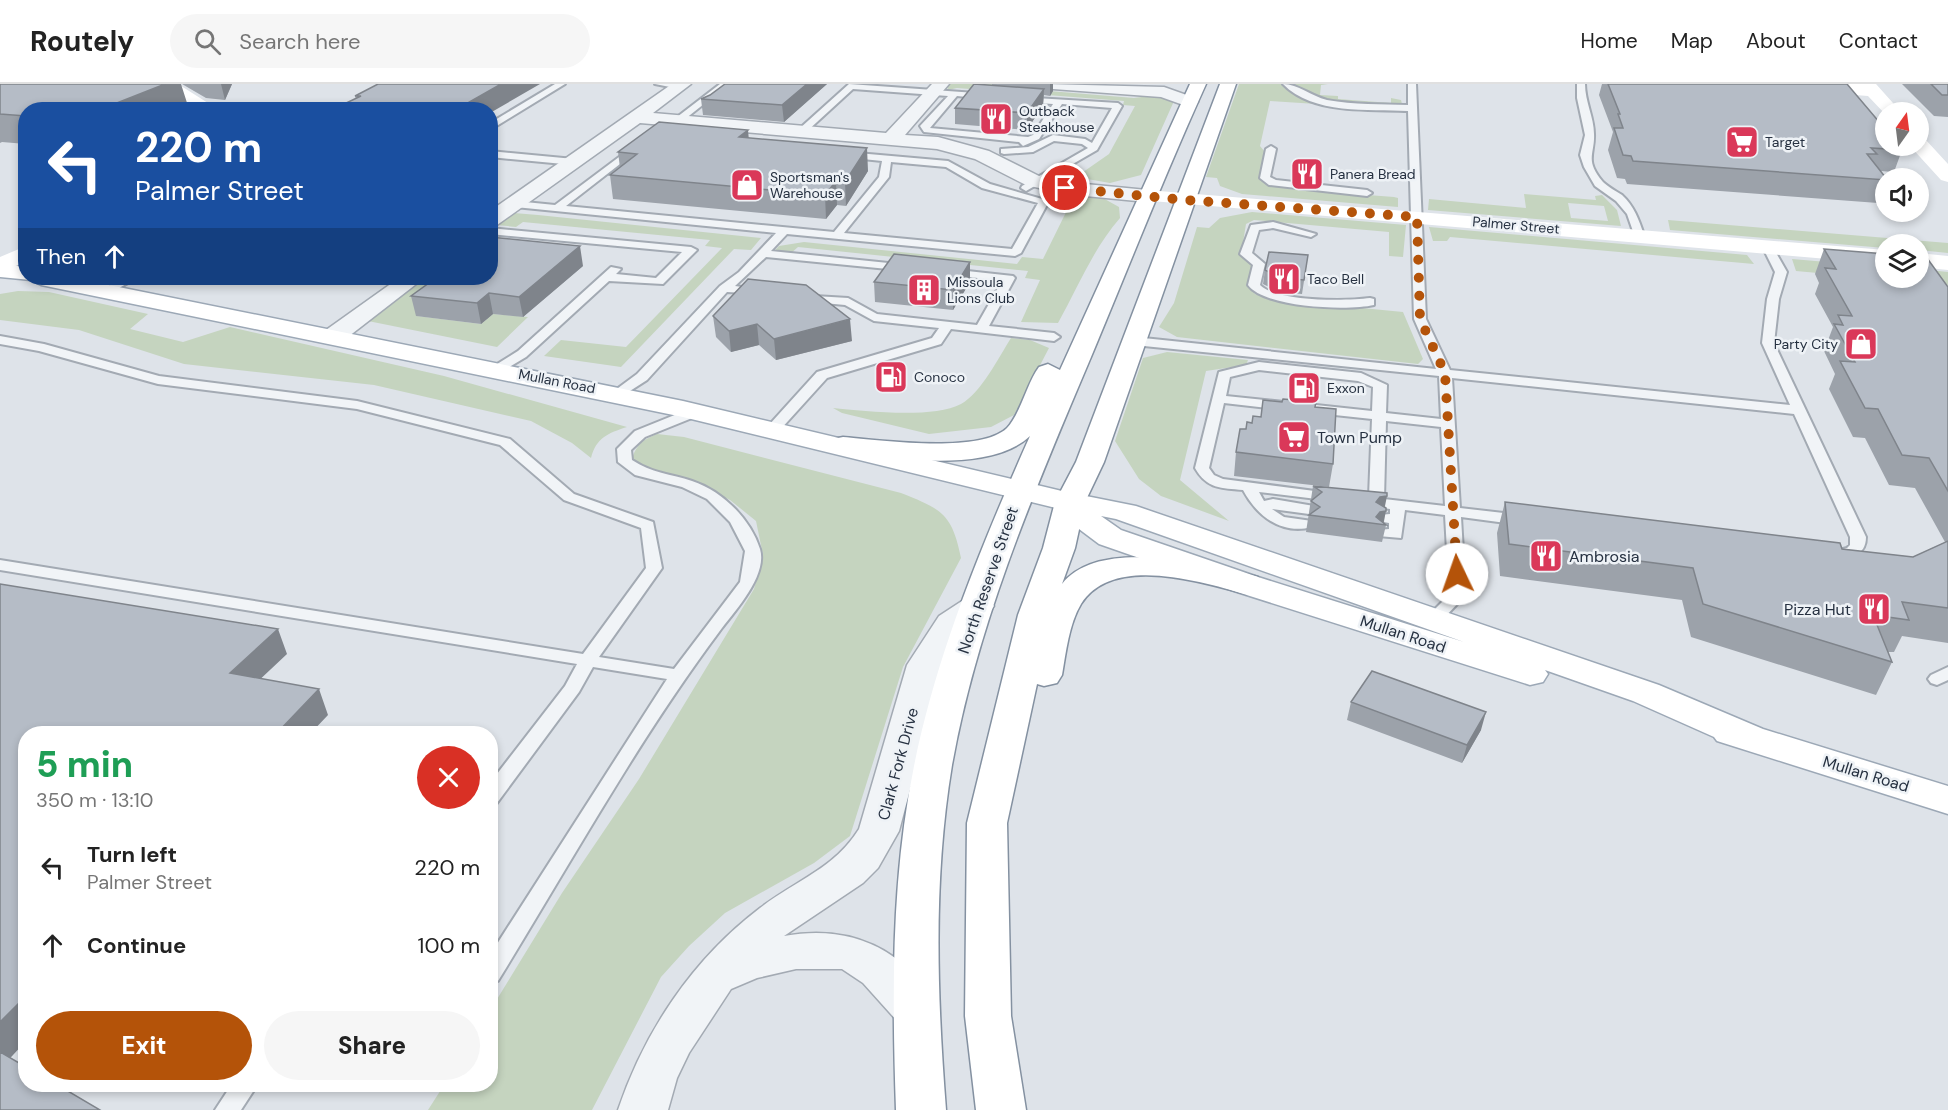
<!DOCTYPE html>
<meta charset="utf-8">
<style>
body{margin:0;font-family:"DM Sans",sans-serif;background:#f6f6f6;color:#222;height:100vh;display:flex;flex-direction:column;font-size:22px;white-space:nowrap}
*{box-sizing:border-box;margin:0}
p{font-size:20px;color:#767676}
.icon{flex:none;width:33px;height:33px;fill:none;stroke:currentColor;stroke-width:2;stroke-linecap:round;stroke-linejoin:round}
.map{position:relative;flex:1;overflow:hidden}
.drawer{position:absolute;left:18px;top:642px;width:480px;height:366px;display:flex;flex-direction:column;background:#fff;border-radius:24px;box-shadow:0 3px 9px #0003}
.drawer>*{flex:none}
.hud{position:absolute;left:18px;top:18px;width:480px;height:183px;border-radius:24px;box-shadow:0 3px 9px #0003;background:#1a4fa0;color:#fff;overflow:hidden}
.needle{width:39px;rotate:14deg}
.buttons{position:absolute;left:1875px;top:18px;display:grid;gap:12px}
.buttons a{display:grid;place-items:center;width:54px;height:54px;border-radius:50%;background:#fff;box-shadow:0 3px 9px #0003;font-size:30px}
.pin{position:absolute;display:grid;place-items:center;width:51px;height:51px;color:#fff;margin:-26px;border:3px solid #fff;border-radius:50%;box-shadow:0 2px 6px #0007}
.me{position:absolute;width:66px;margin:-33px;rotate:357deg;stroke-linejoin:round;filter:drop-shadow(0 0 4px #0008)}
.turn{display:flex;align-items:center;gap:21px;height:126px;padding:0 18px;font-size:27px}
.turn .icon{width:78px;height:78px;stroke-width:2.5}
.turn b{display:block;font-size:42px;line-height:51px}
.then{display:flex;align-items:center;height:57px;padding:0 18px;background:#0003;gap:12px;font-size:22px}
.round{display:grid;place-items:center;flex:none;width:63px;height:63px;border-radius:32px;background:#f6f6f6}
.summary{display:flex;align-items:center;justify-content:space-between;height:102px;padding:0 18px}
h1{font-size:36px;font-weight:800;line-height:45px;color:#1e9e55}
.action{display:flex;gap:12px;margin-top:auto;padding:12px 18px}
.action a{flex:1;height:69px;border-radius:36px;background:#b45309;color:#fff;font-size:24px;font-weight:800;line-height:69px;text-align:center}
.action a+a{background:#f6f6f6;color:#222}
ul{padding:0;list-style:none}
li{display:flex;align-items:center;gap:18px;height:78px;padding:0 18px}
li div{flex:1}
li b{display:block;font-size:22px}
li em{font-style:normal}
header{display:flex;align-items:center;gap:36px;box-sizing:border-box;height:84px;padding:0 30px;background:#fff;border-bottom:2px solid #e0e0e0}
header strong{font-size:28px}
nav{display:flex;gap:33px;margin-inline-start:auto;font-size:21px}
.search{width:420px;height:54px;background:#f6f6f6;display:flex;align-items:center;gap:15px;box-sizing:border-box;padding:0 21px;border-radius:33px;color:#767676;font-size:22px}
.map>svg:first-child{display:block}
</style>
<header>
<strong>Routely</strong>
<div class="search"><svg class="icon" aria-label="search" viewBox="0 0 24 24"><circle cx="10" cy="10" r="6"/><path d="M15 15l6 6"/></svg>Search here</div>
<nav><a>Home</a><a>Map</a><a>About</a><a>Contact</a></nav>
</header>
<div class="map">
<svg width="1948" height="1026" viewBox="0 0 1948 1026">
<rect width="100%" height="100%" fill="#dee3e9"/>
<!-- green -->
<path fill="#c5d4bf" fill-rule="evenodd" d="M947,0h56l46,7 85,7 22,-3 18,6 -33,74 -31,8 -34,-6 33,-23 26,-48 -12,-1 1,-4 -167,-13 -9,2z
M1239,0h44c13,13 32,17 49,21l-62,-4 -10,45 5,6 -5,26 29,11 105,8 4,1v9l-156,-13 -22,-8 -3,-8 -11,-1z
M1294,0h34l-7,1 -1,10 18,1v3l53,4v-5l10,2 1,4 -75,-4 -24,-9z
M1524,110l72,6 -1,-4 7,-1 15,15 4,16 -193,-16 1,-11 97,9zM1568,119l36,3 4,15 -37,-3z
M1087,111l14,2 18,10 1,11c-27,31 -42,69 -62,105l-37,-1 19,-42 -15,-2 3,-7 -230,-24 -8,7 -17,-2 6,-6 25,-4 213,22 5,-7 21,2 31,-63z
M1252,128l154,13 -3,32 -14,-1v-24l-135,-12 -8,4 -5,31 11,11 -1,22 4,6 14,5 134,13 20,47 -5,5 -241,-27 -18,-10 15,-24 23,-76 12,1 11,-10z
M514,129l24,2 223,23 -10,12 -17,-1 -113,118 -77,-11 17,-16 65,7 96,-99 -17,-2 5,-6 -187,-18 -7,5 -19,-2z
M1668,136l280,23v10l-29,-3 -1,-6h-32l-1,4 -215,-18z
M1429,143l318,28 7,9 -304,-27 -3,4h-14z
M1792,175l93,8 1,11h32l1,-9 29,3v13l-152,-14z
M427,194h40l-50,38 64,8 12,-10 35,3 -31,30 -129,-26z
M18,207l31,1 99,22 -18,15 53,13 47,-15 214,49 183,51c-19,6 -31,11 -36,31l-19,-15 -41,-22 -157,-36 -190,-21 -105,-34 -79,-10v-26z
M1011,254l19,2 19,8 -35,67 -23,12 -62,7 -87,-21 -9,-5c31,3 100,11 128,-4 20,-11 38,-47 50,-66z
M1167,268l81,8 -2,5 -40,6 -26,109 49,41 -68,-25 -22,-17 -24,-38 28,-83z
M657,350l27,3 217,56c40,16 51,20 60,65l-58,109 -53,169 -36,27 -89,50 -36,33 -28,31 -69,133h-164l16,-25 46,-1 1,-75 71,-116 77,-114 115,-190 9,-34 -7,-34 -26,-21 -38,-19 -53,-16 -7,-7c5,-14 12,-19 25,-24z"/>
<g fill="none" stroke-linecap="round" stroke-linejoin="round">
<!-- lane casing -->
<g stroke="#a3aab3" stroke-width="4">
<path id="lane" d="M555,0h10l-75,46v-7z
M655,0h27l2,2 -4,3z
M720,0h9l-59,47h-6v-4z
M849,0l141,10v4l-3,1 -30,-3 -27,32 98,9 5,-2 20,-31 -31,-2 -3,-1v-4l99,6 4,3 -25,44 -71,41 -5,-3 1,-2 66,-38 -6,-4 -28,-3 -21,11 -29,2 -3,-1v-4l27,-2 25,-12 32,4 7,4 20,-35 -50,-4 -23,35 -16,7 -4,-4 -95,-10 -4,-6 28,-30 -95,-7 -48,44h-6v-4z
M1283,0c15,0 28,12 44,16 27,5 54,4 81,5v-21h8l10,235 24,51 340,35 -28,-62 5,-44 8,-27 -13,-26 9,-2 16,28 -8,27 -5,44 92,194c0,20 -17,20 -33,24l-8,-5 2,-3 20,-5 3,-3v-8l-56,-123 -342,-36 8,130 61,7 8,5 -8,5 -60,-8 3,52 -3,31 -20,21h-12l-2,-4 18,-18 3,-30 -3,-54 -40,-5 -4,28 -23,-2 -3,-3 3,-3 11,-1v-6l-11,-2 -3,-3 3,-3 12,-1v-5l-25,-4 -7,-4 2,-3 9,-1 3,-78 -56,-6 -7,-4 7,-4 56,6 1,-24 -15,-6 -99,-11 -29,7 -4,19 58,6 7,4 -7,4 -60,-7 -15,65 5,7 9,4 115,15 2,3 -7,4 -74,-9 5,9 9,-2 41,7 3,3 -8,5 -37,-5 12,8 28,4 3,3 -3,3c-31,8 -55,-11 -69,-37 -22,-2 -36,-1 -48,-22l24,-96 40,-10 102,11 26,12 -1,28 55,6 -2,-43 -305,-31 -6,-4 6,-4 302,32 -22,-50 -6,-208c-39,-2 -95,4 -125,-27zM1386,337l55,6 4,79 -61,-7z
M1577,0h8c0,18 9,33 9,50 1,20 -10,26 9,48 5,5 13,9 19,13 12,11 17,25 22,40l-1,2h-8l-8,-23 -11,-13 -21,-15 -11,-19 -4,-12 5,-20 -8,-37z
M635,61l3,1v4l-72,56 268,26 45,-55 3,-16 -39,-4v-4l3,-1 102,9 42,23 59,17 -28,52 -6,3 -228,-22 -16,17 137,14 6,3 -6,3 -142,-14 -31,29 28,4v4l-36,-2 -80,88 -28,18 -7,-4 2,-3 23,-17 83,-88 19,-14 37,-39 -261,-26 -5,-3 5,-3 40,4zM891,78l55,5 36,21 56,15 -26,46 -168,-16 45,-56z
M1271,62l5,3 -6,28 6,3 91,10 5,3 -5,3 -98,-11 -9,-7 6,-29z
M490,67l84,8 5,3 -5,3 -84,-8z
M1273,138l43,12 -5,3 -38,-9 -14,2 -7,23 13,11 -5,21c17,17 86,16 110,13l4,1v6c-26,6 -109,3 -126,-20l5,-20 -13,-11 11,-29z
M490,144l201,19 6,3 -34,34 -54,-3 -83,76 -27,16 -6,-4 1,-3 24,-15 93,-84 10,2 -5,5 40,4 26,-26 -192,-18z
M949,185l64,7 2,2 -26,48 65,7 6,4 -6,4 -103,-12 -10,15 -114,34 -48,53h-10v-6l48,-53 115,-34 7,-10 -65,-7 -29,-16 -43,-4 -6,-4 2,-2 50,3 29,16 100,11 25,-44 -57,-7v-4z
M123,194h14l-27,15 -10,-2z
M0,252l44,8 115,32 198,25 153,38 64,55 79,28 9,46 -63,89 75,12 66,-87 5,-31 -15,-29 -23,-23 -25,-12 -47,-12 -17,-13 -1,-13 18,-18 57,-23h10v6l-57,23 -14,13 1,10c19,13 39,14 60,21 30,10 58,37 68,68 8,27 -26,63 -41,83 -82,110 -149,232 -221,349l-8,3v-29l177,-276 -74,-12 -14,25 -82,111 -7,2v-22l75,-97 12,-22 -577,-94v-10l583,94 63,-86 -5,-40 -77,-28 -64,-55 -143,-36 -199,-25 -119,-33 -39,-7z
M1948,583v13l-11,5 -6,-2 -3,-4 3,-4z
M232,1000h26l-17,26h-26z"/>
</g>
<!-- street casing -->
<g stroke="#a3aab3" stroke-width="3">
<path id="street" d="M672,0h19l-38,29 233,20 46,-49h17l-44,51 33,2 51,14 50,25 26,6 82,8 7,2 3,4 -3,4 -7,2 -82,-8 -39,-9 -51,-26 -38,-10 -297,-26 -143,102 -7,2v-16z
M1045,0l119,3 31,11 3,4 -9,5 -28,-10 -108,-8z
M399,194h25l-80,62 -9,2 -9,-2 -3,-5 3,-5z
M977,512l12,3 5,7 -5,7 -25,17 -21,35 -44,166 -21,37 -15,15 -79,53c66,-12 122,12 153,73l-7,13 -16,6 -16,-6 -35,-39 -21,-14h-46l-39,9 -26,11 -42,64 -12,25 -9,32h-50c27,-80 75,-151 142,-202 36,-28 74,-39 99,-79l48,-164 32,-49 26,-17z"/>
</g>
<!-- primary casing -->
<g stroke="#9ca8b6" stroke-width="3">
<path id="primary" d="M0,179l26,4v11h48l609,123 383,91 70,14 523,179 104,44 185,57v28l-231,-73 -3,-4 -81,-36 -88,-31 3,4 -5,8 -13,3 -296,-94 -135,-47 -24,-18 -15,-17 -377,-92 -642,-132 -10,-5 -31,-3zM1101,432l15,3 348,123 -206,-65 -137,-47z"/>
</g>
<!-- highway casing -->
<g stroke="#8491a1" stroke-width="3">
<path id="highway" d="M1190,0h16c-41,90 -77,182 -115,273 -56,132 -114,267 -139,408 -19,114 -15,230 -6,345h-50c-4,-115 -5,-231 18,-344 23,-114 69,-224 116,-330 -40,38 -136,22 -187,17l-10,-2 -4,-6 4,-6 10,-2c36,3 137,17 164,-9 13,-13 20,-45 32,-61l9,-3 12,6z
M1220,0h16l-132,378 -19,40 -10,46 -13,36c38,-48 146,-19 196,-7l4,7 -4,7 -12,3c-46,-12 -133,-40 -165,10 -12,20 -15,48 -19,71l-5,8 -13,3 -7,-2 -30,139 4,193 15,94h-50l-11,-94 2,-193 51,-208 25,-67 12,-46 21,-40z"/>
</g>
<!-- lane -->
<use href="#lane" fill="#f1f4f7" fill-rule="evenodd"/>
<!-- street -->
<use href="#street" fill="#f1f4f7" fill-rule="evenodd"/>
<!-- secondary -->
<path fill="#fff" fill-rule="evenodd" d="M158,0h20l41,26h-21z
M1772,0h104l25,28h-15v3l-18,-19 -88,-7z
M1918,54l7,1 23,25v18l-7,-2 -31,-34h8z
M1147,106l739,60v14l-746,-64 -3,-4 3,-4z
M26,162v16l-26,10v-15z
M1918,169l30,3v14l-30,-3z"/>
<!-- primary -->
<use href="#primary" fill="#fff" fill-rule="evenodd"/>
<!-- highway -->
<use href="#highway" fill="#fff" fill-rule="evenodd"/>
</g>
<!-- wall -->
<path fill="#9ca2aa" d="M0,0l188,22 -162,4v34l-24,-2 -2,1z
M182,0h50l-7,16 -19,-2z
M725,0h102l-43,38 -81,-7 -2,-16 9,-4z
M992,0h61v7l-3,5 -6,-1 -1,10 -16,25 -72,-6v-16l37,-22z
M1602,0h245l55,66 -8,22 -14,-1 6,7v6l-8,19 -251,-19 -2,-5 -8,-1 -9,-28 5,-18 -14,-37z
M1902,0h46v33l-14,-1z
M355,12l135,17 -143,-6 -1,-4 10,-4z
M748,46v8l120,33 -22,35 -9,-1 -11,14 -213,-20 -3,-24 10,-7 -2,-16z
M1824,165l124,38v356l-46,-7 -8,16h-6l4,10 -16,33 -185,-58 -9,-37 -182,-24 -3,-43 8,-31 337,47 71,8 32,-15 -30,-54 -26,-3 -24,-47 -12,-1 -24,-48 6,-15 -11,-23 9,-24 -18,-33 4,-11 -4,-9z
M1308,171l-6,39 -23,-2 -16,-8 2,-14z
M583,182l-60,51 -30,-3 -12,10 -65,-8 -5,-20z
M874,198h96l-17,28 -78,-8z
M713,232l139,25 -76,19 -17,-15 -28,7 -15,-15z
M1315,323l18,57 -4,23 -95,-11 2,-24 10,-23 15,-12z
M1313,402l72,21 -1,16 2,2 -4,17 -76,-10z
M1351,618l130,28 -19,33 -115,-43z"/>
<!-- shaded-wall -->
<path fill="#7f848b" d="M165,0h16l7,22 -8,4h-81z
M221,0h11l-7,16z
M501,0h39l-50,29v-3h-39z
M807,0h20l-43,38 -2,-17z
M1050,0h3v7l-3,5z
M1044,5l-1,16 -16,25v-17z
M748,46l2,22 -11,-15z
M867,64l1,23 -22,35 -1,-24z
M836,97l1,24 -11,14 -1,-24z
M580,162l3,20 -60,51 -4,-20z
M970,178v20l-17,28v-20z
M489,209l4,21 -12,10 -4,-21z
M850,235l2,22 -76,19 -2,-21z
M757,240l2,21 -28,7 -2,-21z
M1387,412l-3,15h2l-3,14 -7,-8v-15l4,-5z
M278,545l9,25 -47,44 -10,-25z
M319,605l9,26 -18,19h-34z
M1486,628l-5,18 -19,33 5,-18z
M26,912v45l-26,28v-47z"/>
<!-- building -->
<path fill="#b5bcc6" stroke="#7f848b" stroke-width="1.5" d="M0,0h165l-66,26h-73v6l-26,-2z
M378,0h123l-35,20 -15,6h-108l11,-6 -8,-1 15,-7h-6z
M725,0h82l-25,21 -81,-6 9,-4z
M974,0l70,5 -17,24 -72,-5z
M1608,0h239l39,46v16h13l3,4 -31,-2 6,6h-10l19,24v2l-253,-19 -2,-5 -8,-1 -9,-27h9l-5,-14h2z
M1931,0h17v11h-6z
M659,38l89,8 -9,7 128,11 -22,34 -9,-1 -11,14 -215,-20 27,-21 -19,-2z
M490,153l90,9 -61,51 -30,-4 -12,10 -66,-7 25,-18h54z
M1824,165l62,5v24h32v-21l9,1 21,29v204l-19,-33 -27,-3 -24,-46 -13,-1 -25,-47 15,1 -21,-38 9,1 -5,-10 14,1 -27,-48 11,1z
M1269,168l39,3 -4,25 -23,-2 -16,-8z
M894,170l76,8 -17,28 -79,-8z
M748,195l58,6 44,34 -76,20 -17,-15 -28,7 -16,-15z
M1283,315l33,3 -1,5 21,2 -3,55 -97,-12 4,-23h6l1,-7 5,1 1,-7 8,1 2,-17 19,2z
M1313,402l74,7v3l-7,1 -4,5 10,6v3l-6,1 -4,5 10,8 -77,-10 11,-8 -9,-6 11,-9z
M1505,418l335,41 2,6 71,8 35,-16v67l-46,-6 7,18 -36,-5 19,47 -189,-58 -10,-36 -184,-24z
M0,500l278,45 -48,44 89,16 -43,45h-250v262l-26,26z
M1372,587l114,41 -19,33 -116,-43z
M0,968l26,15v17h30l44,26h-100z"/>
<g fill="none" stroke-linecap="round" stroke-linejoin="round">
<!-- route -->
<path stroke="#b45309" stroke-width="10" stroke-dasharray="0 18" d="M1065,104l120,12 232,17 3,102 25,54 12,201"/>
</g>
<!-- icons -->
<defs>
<g id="restaurant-square" transform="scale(1.725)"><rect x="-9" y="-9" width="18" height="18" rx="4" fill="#da3859" stroke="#eef2f6"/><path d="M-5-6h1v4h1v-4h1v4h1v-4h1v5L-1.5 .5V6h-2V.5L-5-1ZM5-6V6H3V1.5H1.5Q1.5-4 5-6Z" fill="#fff"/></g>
<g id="supermarket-square" transform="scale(1.725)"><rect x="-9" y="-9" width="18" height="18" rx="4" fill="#da3859" stroke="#eef2f6"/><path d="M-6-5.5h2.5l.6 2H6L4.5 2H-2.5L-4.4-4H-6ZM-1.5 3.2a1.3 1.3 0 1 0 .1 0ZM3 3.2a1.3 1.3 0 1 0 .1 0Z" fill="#fff"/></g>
<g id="shop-square" transform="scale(1.725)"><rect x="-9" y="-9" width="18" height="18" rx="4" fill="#da3859" stroke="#eef2f6"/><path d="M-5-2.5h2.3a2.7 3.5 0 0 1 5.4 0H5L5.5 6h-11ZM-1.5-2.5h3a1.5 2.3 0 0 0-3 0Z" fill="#fff"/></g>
<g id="building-square" transform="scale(1.725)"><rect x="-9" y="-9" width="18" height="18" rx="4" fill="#da3859" stroke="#eef2f6"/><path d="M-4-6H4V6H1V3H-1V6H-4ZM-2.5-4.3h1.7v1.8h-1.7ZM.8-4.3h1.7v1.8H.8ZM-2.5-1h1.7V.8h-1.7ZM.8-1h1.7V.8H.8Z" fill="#fff"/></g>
<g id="fuel-square" transform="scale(1.725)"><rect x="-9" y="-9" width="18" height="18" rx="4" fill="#da3859" stroke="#eef2f6"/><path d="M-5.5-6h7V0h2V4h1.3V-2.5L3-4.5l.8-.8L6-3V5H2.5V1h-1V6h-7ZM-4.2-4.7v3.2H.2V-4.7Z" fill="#fff"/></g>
</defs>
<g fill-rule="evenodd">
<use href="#restaurant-square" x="996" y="35"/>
<use href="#supermarket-square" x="1742" y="58"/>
<use href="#restaurant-square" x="1307" y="90"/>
<use href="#shop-square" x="747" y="101"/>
<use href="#restaurant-square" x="1284" y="195"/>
<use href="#building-square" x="924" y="206"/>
<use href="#shop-square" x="1861" y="260"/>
<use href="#fuel-square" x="891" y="293"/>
<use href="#fuel-square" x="1304" y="304"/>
<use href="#supermarket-square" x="1294" y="353"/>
<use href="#restaurant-square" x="1546" y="472"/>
<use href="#restaurant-square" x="1874" y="525"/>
</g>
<g text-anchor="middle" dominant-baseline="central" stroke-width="5" stroke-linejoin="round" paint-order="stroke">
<!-- far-poi labels -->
<g font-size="14" fill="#263141" stroke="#eef2f6" text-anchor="start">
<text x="1019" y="27">Outback<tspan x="1019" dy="16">Steakhouse</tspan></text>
<text x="1765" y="58">Target</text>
<text x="1330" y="90">Panera Bread</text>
<text x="770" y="93">Sportsman's<tspan x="770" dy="16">Warehouse</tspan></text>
<text x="1307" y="195">Taco Bell</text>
<text x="947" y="198">Missoula<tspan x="947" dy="16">Lions Club</tspan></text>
<text x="1838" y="260" text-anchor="end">Party City</text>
<text x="914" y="293">Conoco</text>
<text x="1327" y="304">Exxon</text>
</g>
<!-- far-street labels -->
<g font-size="14" fill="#263141" stroke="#eef2f6">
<text transform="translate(1516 141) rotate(5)">Palmer Street</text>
<text transform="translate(557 297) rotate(11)">Mullan Road</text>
</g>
<!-- poi labels -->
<g font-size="16" fill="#263141" stroke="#eef2f6" text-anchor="start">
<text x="1317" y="353">Town Pump</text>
<text x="1569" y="472">Ambrosia</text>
<text x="1851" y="525" text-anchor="end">Pizza Hut</text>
</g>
<!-- street labels -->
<g font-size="16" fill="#263141" stroke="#eef2f6">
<text transform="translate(988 496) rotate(-71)">North Reserve Street</text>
<text transform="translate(1403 550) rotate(18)">Mullan Road</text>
<text transform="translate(898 680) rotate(-75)">Clark Fork Drive</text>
<text transform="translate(1866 690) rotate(17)">Mullan Road</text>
</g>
</g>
</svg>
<div class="buttons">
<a><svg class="needle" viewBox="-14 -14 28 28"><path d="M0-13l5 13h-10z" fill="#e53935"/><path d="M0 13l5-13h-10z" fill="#767676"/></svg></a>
<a><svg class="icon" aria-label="sound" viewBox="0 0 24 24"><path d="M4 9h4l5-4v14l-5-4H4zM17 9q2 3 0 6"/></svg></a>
<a><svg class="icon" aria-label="layers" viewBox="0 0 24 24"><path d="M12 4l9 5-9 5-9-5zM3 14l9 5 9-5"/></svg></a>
</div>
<div class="pin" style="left:1065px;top:104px;background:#d93025"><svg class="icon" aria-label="arrive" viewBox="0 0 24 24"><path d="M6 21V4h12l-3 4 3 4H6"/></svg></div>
<svg class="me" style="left:1457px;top:490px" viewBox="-20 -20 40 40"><circle r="19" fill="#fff"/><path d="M0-13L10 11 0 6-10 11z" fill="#b45309"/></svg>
<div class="hud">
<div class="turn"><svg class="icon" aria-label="left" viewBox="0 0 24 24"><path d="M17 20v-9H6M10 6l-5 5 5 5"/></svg><div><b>220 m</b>Palmer Street</div></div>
<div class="then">Then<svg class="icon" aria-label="ahead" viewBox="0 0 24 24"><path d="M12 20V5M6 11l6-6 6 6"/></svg></div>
</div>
<section class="drawer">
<div class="summary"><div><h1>5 min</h1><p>350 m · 13:10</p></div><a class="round" style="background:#d93025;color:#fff"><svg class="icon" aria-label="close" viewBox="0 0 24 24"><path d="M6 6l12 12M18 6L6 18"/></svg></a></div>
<ul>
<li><svg class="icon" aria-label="left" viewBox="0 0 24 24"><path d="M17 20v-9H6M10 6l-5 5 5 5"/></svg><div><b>Turn left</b><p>Palmer Street</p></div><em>220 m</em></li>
<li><svg class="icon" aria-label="ahead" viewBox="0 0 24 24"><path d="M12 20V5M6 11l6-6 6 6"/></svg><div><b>Continue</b></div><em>100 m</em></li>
</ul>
<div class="action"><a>Exit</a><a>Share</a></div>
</section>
</div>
